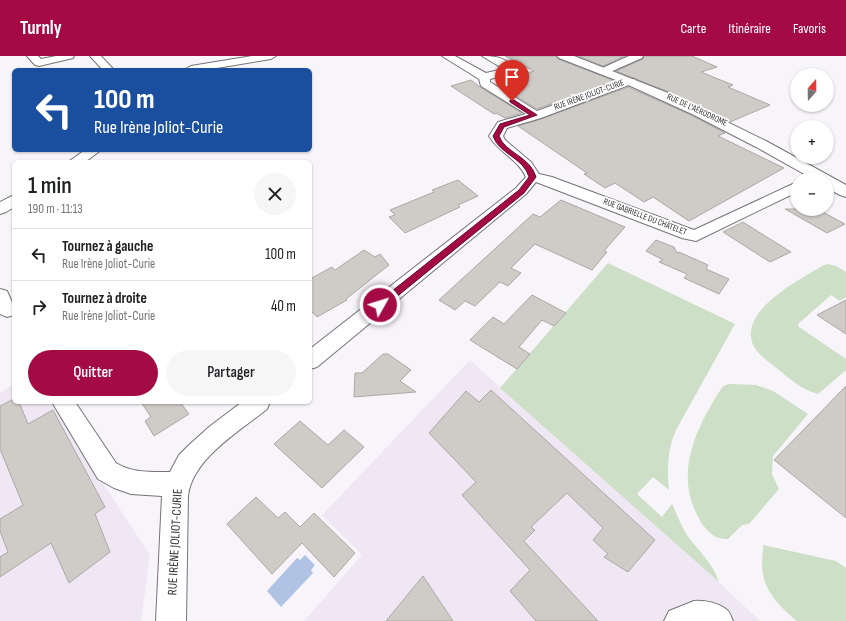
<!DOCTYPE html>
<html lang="fr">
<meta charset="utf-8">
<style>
body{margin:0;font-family:"Sofia Sans Condensed",sans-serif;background:#f6f6f6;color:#202124;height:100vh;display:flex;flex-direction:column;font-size:15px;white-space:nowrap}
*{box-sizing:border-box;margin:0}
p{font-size:13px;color:#757577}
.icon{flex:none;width:22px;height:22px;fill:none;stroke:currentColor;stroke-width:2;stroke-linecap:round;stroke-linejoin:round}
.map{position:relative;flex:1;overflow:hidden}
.panel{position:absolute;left:12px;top:104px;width:300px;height:244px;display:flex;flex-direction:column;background:#fff;border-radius:6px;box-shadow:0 1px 3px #0004}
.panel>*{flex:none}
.hud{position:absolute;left:12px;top:12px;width:300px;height:84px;border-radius:6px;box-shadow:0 1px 3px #0004;background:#1a4fa0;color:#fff;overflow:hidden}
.needle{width:26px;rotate:20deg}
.fabs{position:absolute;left:790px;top:12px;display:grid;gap:8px}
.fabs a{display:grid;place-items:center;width:44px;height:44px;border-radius:50%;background:#fff;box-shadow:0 1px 3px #0004;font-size:20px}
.pin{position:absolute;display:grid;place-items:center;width:34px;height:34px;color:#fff;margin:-41px -17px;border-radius:50% 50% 50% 0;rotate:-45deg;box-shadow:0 0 4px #0007}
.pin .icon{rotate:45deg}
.me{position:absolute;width:44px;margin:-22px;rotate:51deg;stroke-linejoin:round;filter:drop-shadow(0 0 3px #0008)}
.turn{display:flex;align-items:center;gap:14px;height:84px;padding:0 16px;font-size:18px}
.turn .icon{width:52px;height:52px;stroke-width:2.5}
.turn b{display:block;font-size:28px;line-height:34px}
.round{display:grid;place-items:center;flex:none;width:42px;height:42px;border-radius:21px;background:#f6f6f6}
.headline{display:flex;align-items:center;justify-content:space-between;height:68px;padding:0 16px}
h1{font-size:24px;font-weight:600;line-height:30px}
.cta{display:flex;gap:8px;margin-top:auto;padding:8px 16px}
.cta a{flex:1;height:46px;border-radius:24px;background:#a40b45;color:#fff;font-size:16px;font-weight:600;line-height:46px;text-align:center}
.cta a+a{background:#f6f6f6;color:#202124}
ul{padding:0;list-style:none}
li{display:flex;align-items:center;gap:12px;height:52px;padding:0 16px;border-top:1px solid #e0e0e0}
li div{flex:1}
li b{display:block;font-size:15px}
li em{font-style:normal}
header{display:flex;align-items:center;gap:24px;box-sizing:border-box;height:56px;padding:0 20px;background:#a40b45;color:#fff}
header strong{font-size:19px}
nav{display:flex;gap:22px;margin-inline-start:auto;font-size:14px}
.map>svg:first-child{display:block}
</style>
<header>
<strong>Turnly</strong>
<nav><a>Carte</a><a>Itinéraire</a><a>Favoris</a></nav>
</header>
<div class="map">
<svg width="846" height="565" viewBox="0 0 846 565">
<rect width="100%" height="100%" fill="#f8f5fa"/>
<!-- built -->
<path fill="#efe8f4" d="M470,304l249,222 41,39h-456l58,-66 -40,-40z
M14,328v18h36l100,153 -9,66h-141v-228z"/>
<!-- green -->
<path fill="#cddfc6" d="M608,207l127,61 -59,106c-9,22 -9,38 -7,60l-16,-13 -16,17 25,23 10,-13c5,10 9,22 15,31 12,17 25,26 32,47l-219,-194z
M827,208l9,2 10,6v25l-6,4 -9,-6 -33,29 1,3 47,32v11l-28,24c-17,-4 -30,-17 -44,-28 -8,-6 -19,-14 -22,-24 -10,-33 47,-62 70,-76z
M729,328l27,1 17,6 35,23 -35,42 -1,18 7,15 -30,35 -7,1 -14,14c-12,1 -21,-7 -27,-17 -29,-46 -5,-95 22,-136z
M763,489l73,16 10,7v53h-49c-15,-12 -31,-28 -34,-47 -2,-9 0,-20 0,-29z"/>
<!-- water -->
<path fill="#b0c3e5" d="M305,499l10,10 -4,5 2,3 -32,34 -14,-16 30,-33 3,2z"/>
<!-- building -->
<path fill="#cfcbc7" stroke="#aba8a4" d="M505,0h51l2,3 57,22 -78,28 -36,-22 2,-7 31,-9z
M578,0h47l-22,10z
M644,0h48l25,11 -16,5 32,13 -5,2 42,18 -40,17 -61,-30 -53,-21 27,-12z
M471,24l9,7 42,26 -17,5 -9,-5 -2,1 -43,-28z
M628,31l63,28 34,18 -7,3 66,32 -95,53 -36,-24 -9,5 -29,-19 -10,5 -21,-14 3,-1 -69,-47 23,-7z
M458,124l20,16 -20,9 2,2 -55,26 -16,-16 6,-2 -5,-5 44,-18 -2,-2z
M561,144l64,27 -21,24 3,1 -15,18 -57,-26 -24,24 10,5 -13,13 -8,-4 -25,24 -10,-5 -10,9 -16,-10 94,-86 7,3z
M785,153h32l28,15 -18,9z
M743,166l22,14 26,16 -21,10 -47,-30z
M656,184l18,7 3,6 2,-1 29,13 -2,4 23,10 -10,15 -35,-16 3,-4 -28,-12 4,-2 -17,-9z
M364,194l11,7 5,-3 9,11 -43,34 1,1 -30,17 -7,-7v-31l22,-12 3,3z
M532,239l34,18 -12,13 -12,-6 -23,27 11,7 -13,15 -47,-29 23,-23 11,7z
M846,244v34l-29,-19z
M383,298h5l23,16 -11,11 16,11 -62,5 1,-24h7z
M846,330v132l-72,-58z
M491,334l164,150 -27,32 -24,-15 4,-3 -15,-14 10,-12 -36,-35 -36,34 4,3 -11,11 74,80h-62l-26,-30 20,-21 -68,-75 14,-13 -47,-49 37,-42 13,11z
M14,343v3h5l9,22 25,-14 52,97 -10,7 15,38 -41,31 -18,-40 -51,34v-20l8,-5 -8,-21v-12l23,-14 -23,-56v-43z
M141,346h39l9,12 -35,22 -9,-15 6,-4z
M300,365l28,24 16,-15 20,17 -42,41 -48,-44z
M256,441l22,21 7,-6 15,15 14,-14 41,40 -21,24 -32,-34 -30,31 -45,-50z
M423,520l30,45h-67z"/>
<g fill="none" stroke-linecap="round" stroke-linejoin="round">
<!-- street casing -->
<g stroke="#757377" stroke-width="2">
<path id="street" d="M27,0h11l3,3 15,-3h18l-1,2 -34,8 -4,-1z
M90,0h11l13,14h-11z
M252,0h24l-5,3 -66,11 -19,-1 5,-3z
M442,0h13l31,17 13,-3 3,-2 -20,-12c12,0 24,1 31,12l-6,7 -17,4v3l47,29 89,-32h8l2,2 -2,2 -93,35 -34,10 -4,8 2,4 26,22 8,12 13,3 142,53 103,-48v10l-101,49 -14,-3 -146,-56 -10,12 -209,173 -7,2v-20l206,-161 10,-11c-8,-18 -27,-24 -37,-41l9,-14 28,-8 -45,-28 -2,-7z
M629,0h14l-1,2 -34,15h-8l-1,-2 1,-2z
M85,94h16l-16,12h-17z
M14,139v12l-8,5 -6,2v-12z
M0,233l7,2c4,9 7,14 7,24l-7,2 -7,-3z
M52,346h23l41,61c16,10 35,9 54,9l9,-17 9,-9 21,-19 33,-25h28l-3,7c-27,22 -75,50 -79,87l-2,125h-30l6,-125 -31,-2 -17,-6 -16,-9z
M694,545c10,-1 25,2 33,9 3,2 4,7 6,11h-69l5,-10z"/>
</g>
<!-- secondary casing -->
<g stroke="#757377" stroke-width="2">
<path id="secondary" d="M557,0h17l94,37 98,48 80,44v12l-6,-2 -13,-7v-9h-14l-57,-32 -64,-33 -66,-30 -67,-26z"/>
</g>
<!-- street -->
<use href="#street" fill="#fff" fill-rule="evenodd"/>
<!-- secondary -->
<use href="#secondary" fill="#fff" fill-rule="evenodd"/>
</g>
<!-- route -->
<path fill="#a40b45" stroke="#6b072d" d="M510,44h4l23,15 -33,12 -5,9c6,17 31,20 37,41l-12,16 -140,114h-7l-1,-2 1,-2 142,-113 10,-13c-5,-19 -30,-23 -36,-41l7,-12 30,-9 -20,-13z"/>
<g text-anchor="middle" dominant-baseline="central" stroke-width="3.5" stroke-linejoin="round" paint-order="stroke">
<!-- far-street labels -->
<g font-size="9" fill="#333234" stroke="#fff">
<text transform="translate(589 39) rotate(-20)">RUE IRÈNE JOLIOT-CURIE</text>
<text transform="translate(697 54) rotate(25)">RUE DE L'AÉRODROME</text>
<text transform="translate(645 161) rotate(21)">RUE GABRIELLE DU CHÂTELET</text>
</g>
<!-- near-street labels -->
<g font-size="13" fill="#333234" stroke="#fff">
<text transform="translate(175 486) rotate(-87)">RUE IRÈNE JOLIOT-CURIE</text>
</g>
</g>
</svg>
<div class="fabs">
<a><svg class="needle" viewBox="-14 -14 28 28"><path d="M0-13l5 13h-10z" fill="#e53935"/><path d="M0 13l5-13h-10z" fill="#757577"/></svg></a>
<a>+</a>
<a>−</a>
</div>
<div class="pin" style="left:512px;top:45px;background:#d93025"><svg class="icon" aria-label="arrive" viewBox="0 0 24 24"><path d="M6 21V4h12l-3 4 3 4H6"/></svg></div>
<svg class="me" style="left:380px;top:249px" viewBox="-20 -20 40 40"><circle r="17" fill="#a40b45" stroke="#fff" stroke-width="3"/><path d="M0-11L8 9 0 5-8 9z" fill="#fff"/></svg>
<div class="hud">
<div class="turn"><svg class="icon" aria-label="left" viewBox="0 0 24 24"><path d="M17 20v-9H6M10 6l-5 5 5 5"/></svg><div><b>100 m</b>Rue Irène Joliot-Curie</div></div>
</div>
<section class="panel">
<div class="headline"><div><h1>1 min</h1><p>190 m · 11:13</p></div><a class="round"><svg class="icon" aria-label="close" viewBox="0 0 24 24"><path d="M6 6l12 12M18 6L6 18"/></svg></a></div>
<ul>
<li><svg class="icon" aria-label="left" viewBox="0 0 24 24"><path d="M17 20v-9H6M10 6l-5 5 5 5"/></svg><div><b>Tournez à gauche</b><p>Rue Irène Joliot-Curie</p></div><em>100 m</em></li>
<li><svg class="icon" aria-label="right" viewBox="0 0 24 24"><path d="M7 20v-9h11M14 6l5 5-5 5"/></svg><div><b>Tournez à droite</b><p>Rue Irène Joliot-Curie</p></div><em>40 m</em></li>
</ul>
<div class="cta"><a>Quitter</a><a>Partager</a></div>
</section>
</div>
